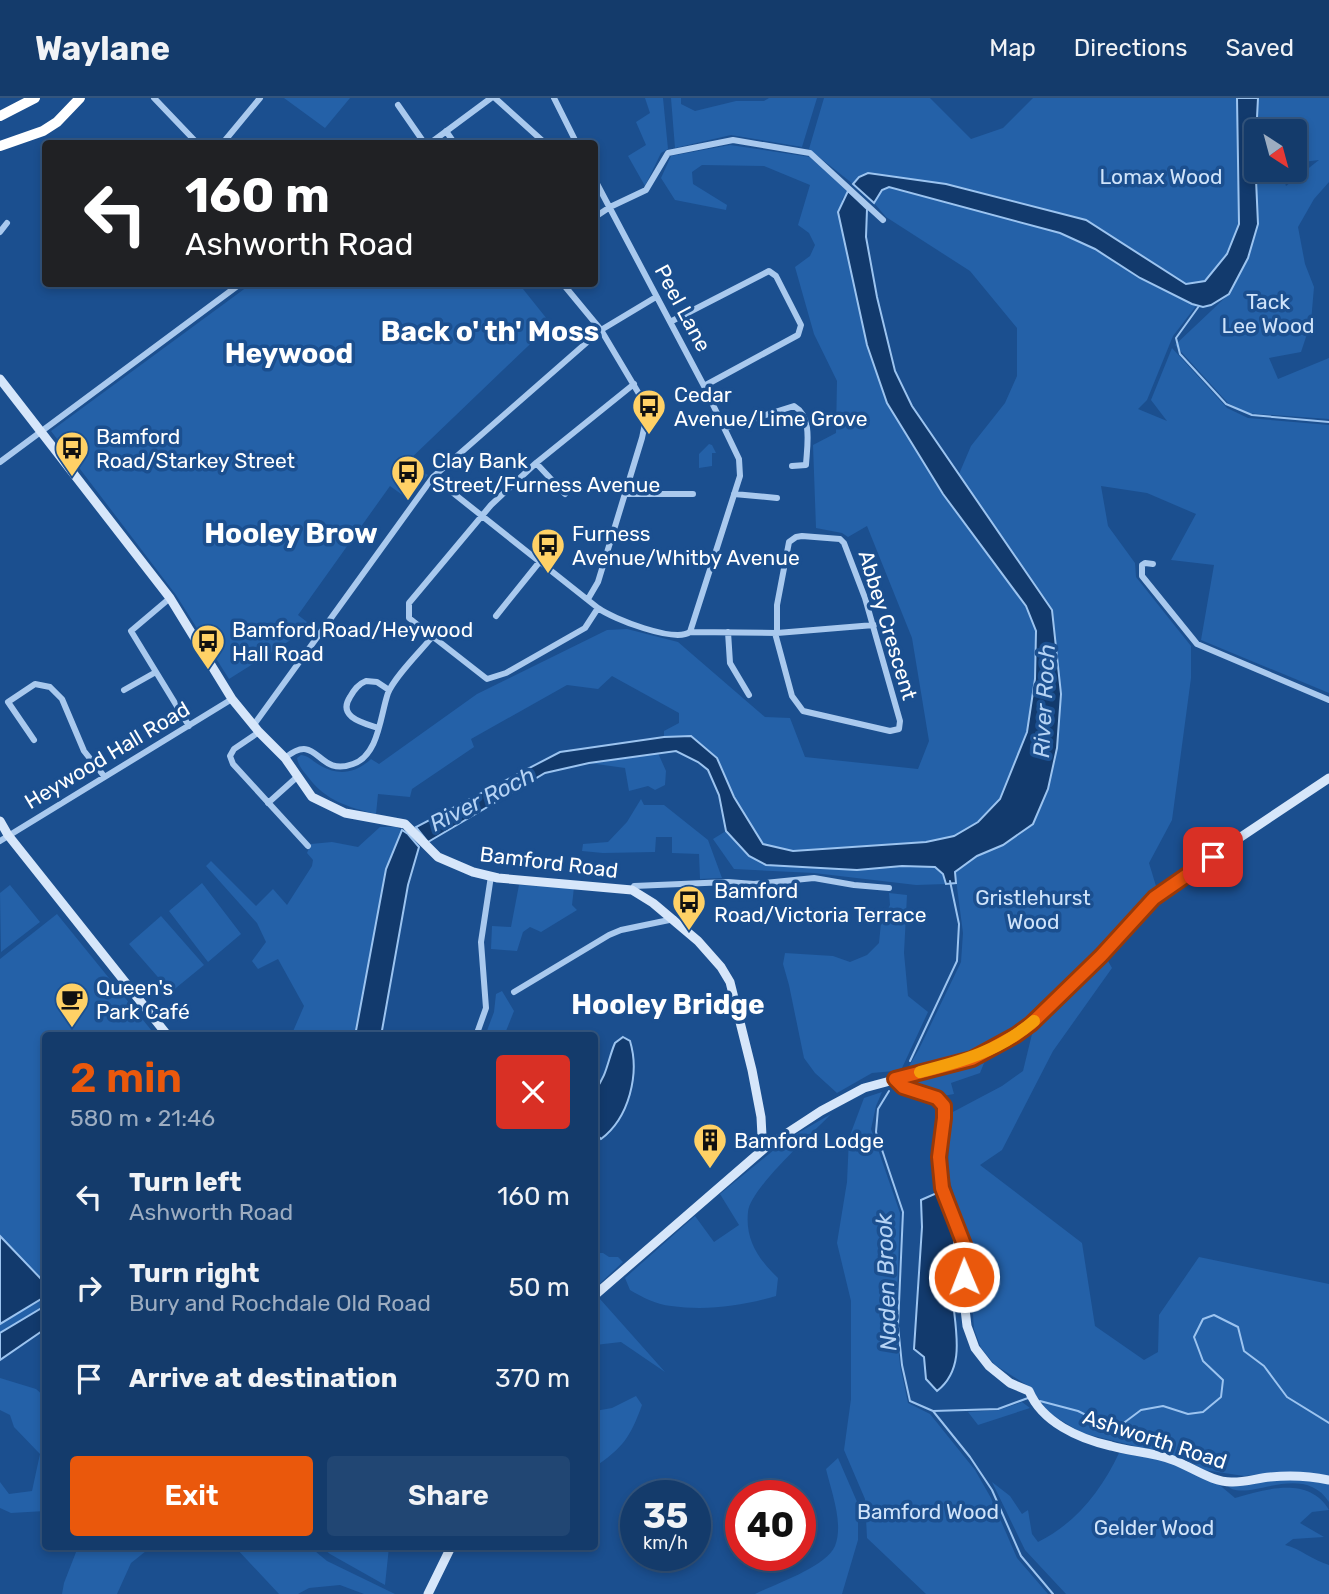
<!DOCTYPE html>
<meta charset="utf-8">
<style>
body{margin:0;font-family:Rubik,sans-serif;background:#214673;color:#f1f3f6;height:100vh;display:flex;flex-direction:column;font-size:26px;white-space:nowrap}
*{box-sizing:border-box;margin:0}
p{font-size:23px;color:#9dadc1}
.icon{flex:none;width:38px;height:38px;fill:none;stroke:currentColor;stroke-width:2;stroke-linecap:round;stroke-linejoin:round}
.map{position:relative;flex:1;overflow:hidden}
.panel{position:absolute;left:42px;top:934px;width:556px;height:518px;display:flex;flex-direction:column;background:#143b6b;border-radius:7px;box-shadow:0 4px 10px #0003,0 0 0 2px #33557e}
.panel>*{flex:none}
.top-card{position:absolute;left:42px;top:42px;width:556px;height:147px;border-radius:7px;box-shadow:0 4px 10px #0003,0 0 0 2px #33557e;background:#202124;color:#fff;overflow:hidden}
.needle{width:46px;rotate:144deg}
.controls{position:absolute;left:1244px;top:21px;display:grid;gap:14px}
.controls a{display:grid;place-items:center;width:63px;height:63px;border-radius:7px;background:#143b6b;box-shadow:0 4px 10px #0003,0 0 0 2px #33557e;font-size:35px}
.speed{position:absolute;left:620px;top:1382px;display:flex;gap:14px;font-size:35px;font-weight:700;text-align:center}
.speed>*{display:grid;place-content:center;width:91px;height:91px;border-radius:50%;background:#143b6b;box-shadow:0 4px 10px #0003,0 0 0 2px #33557e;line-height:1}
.speed small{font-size:18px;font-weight:400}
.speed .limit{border:10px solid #d22;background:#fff;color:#111}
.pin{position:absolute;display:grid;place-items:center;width:60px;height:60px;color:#fff;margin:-30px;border-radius:14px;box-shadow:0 4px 10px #0006}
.me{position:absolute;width:77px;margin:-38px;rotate:359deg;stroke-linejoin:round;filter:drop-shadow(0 0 5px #0008)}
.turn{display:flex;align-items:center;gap:24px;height:147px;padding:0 28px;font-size:32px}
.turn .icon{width:91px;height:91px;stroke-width:2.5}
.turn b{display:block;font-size:49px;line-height:60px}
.round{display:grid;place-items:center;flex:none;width:74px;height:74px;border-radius:7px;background:#214673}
.overview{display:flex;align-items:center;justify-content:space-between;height:119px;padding:0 28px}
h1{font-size:42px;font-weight:600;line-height:52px;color:#ea580c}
.cta{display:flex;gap:14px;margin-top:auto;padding:14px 28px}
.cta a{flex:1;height:80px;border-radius:7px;background:#ea580c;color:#fff;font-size:28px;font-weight:600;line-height:80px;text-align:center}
.cta a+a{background:#214673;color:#f1f3f6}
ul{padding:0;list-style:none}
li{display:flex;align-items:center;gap:21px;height:91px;padding:0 28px}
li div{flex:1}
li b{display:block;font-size:26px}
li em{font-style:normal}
header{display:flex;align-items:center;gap:42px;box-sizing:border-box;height:98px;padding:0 35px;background:#143b6b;border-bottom:2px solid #33557e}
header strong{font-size:33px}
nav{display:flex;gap:38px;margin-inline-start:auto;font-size:24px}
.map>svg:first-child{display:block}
</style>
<header>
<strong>Waylane</strong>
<nav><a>Map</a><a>Directions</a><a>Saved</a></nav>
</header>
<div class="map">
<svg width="1329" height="1496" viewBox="0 0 1329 1496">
<rect width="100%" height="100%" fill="#1b4f8f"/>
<!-- green -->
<path fill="#2461a8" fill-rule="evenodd" d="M284,0h66l-25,30z
M645,0h18l5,51 -7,4 -16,33 -17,-30 18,-11 -10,-23 14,-9z
M671,0h10v6l14,7 41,-10h28l5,-3h48l-15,49 -71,-12 -56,13z
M824,0h106l41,41 32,-11 30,-30h204l2,126 -12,30 -21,27 -20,3 -100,-64 -140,-36 -78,-11 -9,4 -6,7 -44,-35z
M1258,0h71v84l-15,17 -16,28 7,37 9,23 -3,35 -10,30 -32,6 9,21 51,-21v61l-83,-6 -18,-10 -53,-58 54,-51 26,-137zM1256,33h39v32l24,-3 -33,26 -5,-16h-25z
M730,47l80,12 38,34 -6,8 45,204 56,91 83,112 10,25 -1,48 -8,53 -27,67 -22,23 -24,14 -28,6 -133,9 -30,-7 -29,-47 -17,-39 -26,-22 -27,1v-6l15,-8v-10l-67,-37 -14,13 -31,-4 -96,54 3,8 -62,42 -2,8 -32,-3 -2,20c-28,-7 -50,-13 -68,-37 -5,-6 -10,-12 -11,-19l4,-3c9,1 12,7 20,11 18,10 35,7 50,-7l8,5 98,-70 130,-64 20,-1 51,13 87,75 25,1 15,39 113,12 11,-28 -17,-103 -45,-112 -19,11 -6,-4 -26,-5 -3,-83 23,-12 1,-52 -23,-47 -19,-67 15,-11 5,-11 -6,-12 -11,-8 12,-40 -46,-19 -62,-1 -10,7 1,12 34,21 -1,5 -51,-10 -14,-22 10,-22z
M889,88l171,47 35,16 45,29 56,28 -23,30 -26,64 -9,9 29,12 -16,-21 21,-52 55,60 21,10 81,7v268l-128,-53 13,-75 -43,-5 25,-46 -49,-21 -46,-7 7,40 27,37 1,14 55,69v32l-19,142 -23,43 7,23 -123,128 -57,36 -72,25 15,-26 42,-87 2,-29 -8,-61 22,-16 26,-11 30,-21 15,-35 9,-42 4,-53 -9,-84 -93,-136 12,-28 34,-43 12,-27v-48l-47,-57 -84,-54 -12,-14 8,-13z
M251,186h268l32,40 -145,139 22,12 -20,24 -18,-13 -92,129 9,7 -10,14 -68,43 -53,-84 -125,-164z
M709,346l3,1 4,8h-4v13l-13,2v-14z
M658,655l8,18 -1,14 -10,5 -7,-4 -19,5 -4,-23 -36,-5z
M641,701l3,6h20l44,35 14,38 -22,1 -1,-25 -27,-1v-16h-16l-1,15 -52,1 -21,-2 1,-7 25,-2 19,-20z
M380,729h16l6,3 -16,39 -31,167h-64l13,-30 -26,-47 -20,10 -6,-8 14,-19 -9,-19 -51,-57 5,-5 45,45 17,-17 14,16 25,-39 1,-6 -6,-7 4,-9 21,-2 26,5z
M726,733l23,25 186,11 8,7 3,10 -30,1 -102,-12 -80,-4 -21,-30z
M202,785l39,51 -33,28 -39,-51z
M10,787l30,37 -39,30 -1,-59z
M519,787l55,2 -2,18 5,5 -36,22 -11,-5 -7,5 -6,19 -26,-2 1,-23 19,1z
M889,795l18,2 -3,58 4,43 20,16 -26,56 -8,3 -22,2 -35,20 -22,-20 -11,-15 -15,-73 -6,-21 2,-11 48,3 17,6 17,-7 12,-12 2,-20 9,-18z
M57,816l99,122h-110v256l-10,9 9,-5v10l-45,27v-9l18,-12 -18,9v-362z
M161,818l43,49 -33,27 -42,-48z
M1111,855l-3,8 4,7 -59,83 -51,99 -22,15 102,78 13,83 49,34 14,-8 1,-37 40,-58 130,27v193l-56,-4 -29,3 -40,-6 -21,-12 -101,-25 -33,-20 -19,-26 -35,-22 -14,-17 -7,-19 -6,-88 -20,-66 1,-61 53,-28 21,-15 9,-37z
M502,893l12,20 -10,25h-19l9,-24 2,-18z
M984,965l-4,10 -29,10 3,11 -11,2 -35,-12z
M882,994l-6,14 -5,23 29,84 -4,113 4,39 8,38 22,11 45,56 16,28 26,60 31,36h-122l-59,-56 -2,-39 -21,-49 7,-51v-98l-14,-58 10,-61 2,-44 15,-40z
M831,1016c-18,19 -81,74 -83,98 -3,28 11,48 30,66l-2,18c-33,10 -70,15 -105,10 -14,-1 -29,-9 -41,-16l-5,-12 70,-62 19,26 25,-17 -19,-31 66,-54z
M595,1155h8l6,4h9l5,5 -28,26z
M600,1201l65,73 -44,-30 -26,3v-41z
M0,1280l36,11 9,8v114l-34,2 -11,-5v-26l9,12 23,-3 8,-37 -26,-27 -4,-12 -10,-5z
M636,1298l6,9c-12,33 -19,42 -47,62v-56l17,-3z
M1022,1304l8,6 -52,17 -10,-13 31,-2z
M1119,1355l45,7 52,22 19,16c31,-9 74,-22 94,12l-17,2 -12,11 24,14 -31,2 -8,6c16,4 27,15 44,20v29h-263l-41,-44 -33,-68 18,14 12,18 6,-4 4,24 6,8c38,-19 63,-51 81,-89z
M838,1360l20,46v36l-16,54h-87c20,-10 71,-27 80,-48 9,-23 -4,-55 -9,-77z
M1276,1381l34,1 19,4v18c-28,-43 -87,5 -103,-18z
M78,1449h73l-20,16 -14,31h-55l2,-11z
M235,1449h75l17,14 68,33h-31l-24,-9 -31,3 -11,6h-19z
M321,1449h68l-4,38 -55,-31z"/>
<!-- water -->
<path fill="#123a6d" stroke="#9cc4f0" stroke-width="2" d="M1237,0h21l-3,59 3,67 -10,34 -19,36 -18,11 -8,2 -11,-3 -52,-26 -45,-29 -35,-16 -171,-46 -7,3 -8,13 -21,-19 6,-7 9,-4 78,11 140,36 100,64 19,-3 22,-27 12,-30z
M848,93l19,18 -1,28 11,60 18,74 17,35 140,204 9,84 -4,54 -9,41 -15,35 -30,21 -26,11 -22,16 1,11 -10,1 -3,-10 -8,-7 -33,-1 -45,4 -91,-5 -17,-9 -23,-25 -7,-36 -11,-25 -10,-8 -22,-11 -87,12 -44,10 -117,69 -12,-15 144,-75 104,-15 27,-1 26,22 17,39 29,47 30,7 133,-9 28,-6 24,-14 22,-23 27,-67 8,-53 1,-48 -10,-25 -83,-112 -56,-91 -20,-58 -29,-133z
M402,732l6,4 11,13 -11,38 -27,151h-26l31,-167z
M623,939l7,4c10,33 -1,77 -29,98l-6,-6v-43c12,-14 13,-31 20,-47z
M939,1094c5,14 14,31 15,47 2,16 -2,33 -2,49 1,35 17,78 -15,103l-11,-12 -2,-22 -10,-8 8,-122 -1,-27z
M0,1138l44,46 2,14 -46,28z
M45,1208v23l-45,31v-27z"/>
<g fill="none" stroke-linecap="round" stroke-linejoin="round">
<!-- stream -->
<path stroke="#9cc4f0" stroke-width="2" d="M1199,208l-23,32 4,16 46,50 26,11 77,7
M910,963l47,-100 2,-37 -9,-43
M889,993l-11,18 -2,23 27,80 -5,114 4,39 8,36 23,10 37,46 22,33 29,66 32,38
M1040,1303l38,10 34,17 9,-3 20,-15 22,-4 25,8 15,-2 18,-15 2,-17 -20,-19 -9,-24 9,-18 11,-4 24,12 6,24 20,15 23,31 42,26
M933,1313l65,-2 30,-11"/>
<!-- street -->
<path stroke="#a9c9ee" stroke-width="6" d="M154,0l44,46
M495,0l51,46
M554,0l23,46
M398,7l27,39
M446,33l9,13
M222,46l38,-46
M429,46l62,-46
M595,82l109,206 35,73 1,17 -50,156c-15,11 -77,-13 -92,-24l-13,20 -79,45 -19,6 -78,-61v-15l82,-98 45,-42 98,-79
M595,119l15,-10 36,-17 22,-37 65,-13 77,13 73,67
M0,134l7,-9
M563,186l38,46 47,79 -6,29 -44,144 -10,17
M670,224l99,-51 7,5 25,49 -3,10 -94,51
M725,330l69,-22c19,11 13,40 12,59l-14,1
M0,364l240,-178
M536,365l29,31
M433,379l165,131
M626,396h67
M734,396l43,4
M1153,466l-8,-1 -3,2v11l55,68 132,56
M170,500l-39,33 58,95
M496,518l45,-56
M690,534l87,1 97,-8
M728,534l2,31 19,32
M775,535l17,63 11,15 87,20 9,-2 1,-8 -35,-123 -21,-55 -4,-4 -38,-3 -6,1 -7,5 -12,63v28
M124,592l32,-18
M253,628l180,-249 168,-147 55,-33
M378,630c-15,-5 -41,-11 -28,-31 4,-7 8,-13 16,-16l11,1 12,8
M259,634l-25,17 -4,7 3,8 75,82
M34,642l-26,-38 27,-18 15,3 12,12 22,52 20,25
M285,660c34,-28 31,20 68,6 26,-9 27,-48 35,-71 7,-17 32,-41 44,-56
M268,705l29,-26
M0,743l232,-142
M632,792l2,-4 94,-4 26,2 60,-6 40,7 35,3
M514,894l95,-57 12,-5 53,-11
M476,938l10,-28 -5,-66 10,-66"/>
<!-- secondary -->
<path stroke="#d6e6fa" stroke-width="9" d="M0,281l170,219 62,101 27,33 26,26 27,39 33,16 60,11 33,33 35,15 25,6 134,12 21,13 45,38 23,26 9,15 22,88 9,47 1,19 4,11
M0,723l8,14 160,201
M895,980c10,18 40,10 49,28l-5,50 3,32 23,59 -2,45 4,34 8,22 14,18 21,17 19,8c13,31 50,48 82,55 20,6 42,6 62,14 19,7 40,23 60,22 13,0 25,-4 37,-5 20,-2 40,-1 59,3
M595,1197l171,-148 55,-36 43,-23 108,-29 44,-24 15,-11 70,-68 38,-44 30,-27 160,-107
M428,1496l23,-47"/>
<!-- highway -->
<path stroke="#fff" stroke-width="10" d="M0,18l35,-18
M0,48l43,-15 14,-9 23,-24"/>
</g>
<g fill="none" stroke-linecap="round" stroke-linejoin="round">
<!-- route casing -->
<g stroke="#983908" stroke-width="18">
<path id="route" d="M964,1179l1,-30 -23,-59 -3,-31 5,-39v-12l-7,-8 -34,-11 -8,-8 77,-20 44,-24 15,-11 70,-68 53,-58 59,-41"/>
</g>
<!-- route -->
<use href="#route" stroke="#ea580c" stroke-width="12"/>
<!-- slow -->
<path stroke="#f59e0b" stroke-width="12" d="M920,974c43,-11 79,-21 114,-51"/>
</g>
<!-- icons -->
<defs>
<g id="bus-pin" transform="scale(1.75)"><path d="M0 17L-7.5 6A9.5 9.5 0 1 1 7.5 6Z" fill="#ffd166" stroke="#1b4f8f"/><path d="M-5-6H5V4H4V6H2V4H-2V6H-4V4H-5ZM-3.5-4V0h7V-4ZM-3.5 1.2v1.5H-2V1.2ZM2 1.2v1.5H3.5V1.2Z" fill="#111"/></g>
<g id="cafe-pin" transform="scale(1.75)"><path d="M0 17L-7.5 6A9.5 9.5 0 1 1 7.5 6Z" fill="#ffd166" stroke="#1b4f8f"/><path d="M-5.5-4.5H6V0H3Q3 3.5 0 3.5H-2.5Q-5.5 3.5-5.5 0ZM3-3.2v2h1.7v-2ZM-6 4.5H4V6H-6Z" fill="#111"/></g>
<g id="building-pin" transform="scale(1.75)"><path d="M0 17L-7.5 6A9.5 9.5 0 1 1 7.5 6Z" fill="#ffd166" stroke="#1b4f8f"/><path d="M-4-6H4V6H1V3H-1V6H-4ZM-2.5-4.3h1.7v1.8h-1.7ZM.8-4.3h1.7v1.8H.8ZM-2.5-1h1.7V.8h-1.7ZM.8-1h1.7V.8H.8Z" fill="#111"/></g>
</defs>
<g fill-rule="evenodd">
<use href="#bus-pin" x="649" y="308"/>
<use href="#bus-pin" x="72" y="350"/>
<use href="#bus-pin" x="408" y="374"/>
<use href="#bus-pin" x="548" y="447"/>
<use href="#bus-pin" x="208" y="543"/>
<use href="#bus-pin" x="689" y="804"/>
<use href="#cafe-pin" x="72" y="901"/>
<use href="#building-pin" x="710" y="1042"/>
</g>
<g text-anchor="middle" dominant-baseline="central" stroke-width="7" stroke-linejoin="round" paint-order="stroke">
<!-- park labels -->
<g font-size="21" fill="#cfe3fa" stroke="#1b4f8f">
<text x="1161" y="78">Lomax Wood</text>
<text x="1268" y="203">Tack<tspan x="1268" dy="24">Lee Wood</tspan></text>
<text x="1033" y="799">Gristlehurst<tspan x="1033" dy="24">Wood</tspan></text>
<text x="928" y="1413">Bamford Wood</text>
<text x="1154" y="1429">Gelder Wood</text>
</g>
<!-- street labels -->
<g font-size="21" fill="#fff" stroke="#1b4f8f">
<text transform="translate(683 210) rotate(62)">Peel Lane</text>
<text transform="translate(888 527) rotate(73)">Abbey Crescent</text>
<text transform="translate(107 657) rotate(-31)">Heywood Hall Road</text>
<text transform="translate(549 764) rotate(7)">Bamford Road</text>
<text transform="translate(1155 1341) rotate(18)">Ashworth Road</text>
</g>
<!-- poi labels -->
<g font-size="21" fill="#fff" stroke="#1b4f8f" text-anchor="start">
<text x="674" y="296">Cedar<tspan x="674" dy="24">Avenue/Lime Grove</tspan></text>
<text x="96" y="338">Bamford<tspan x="96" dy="24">Road/Starkey Street</tspan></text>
<text x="432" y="362">Clay Bank<tspan x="432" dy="24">Street/Furness Avenue</tspan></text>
<text x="572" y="435">Furness<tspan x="572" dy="24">Avenue/Whitby Avenue</tspan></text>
<text x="232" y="531">Bamford Road/Heywood<tspan x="232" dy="24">Hall Road</tspan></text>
<text x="714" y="792">Bamford<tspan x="714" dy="24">Road/Victoria Terrace</tspan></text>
<text x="96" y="889">Queen's<tspan x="96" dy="24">Park Café</tspan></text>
<text x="734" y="1042">Bamford Lodge</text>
</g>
<!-- water labels -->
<g font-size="23" font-style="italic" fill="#b5d3f5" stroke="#1b4f8f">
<text transform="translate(1044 603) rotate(-87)">River Roch</text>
<text transform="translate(482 701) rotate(-27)">River Roch</text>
<text transform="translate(886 1184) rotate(-92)">Naden Brook</text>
</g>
<!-- district labels -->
<g font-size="28" font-weight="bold" fill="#fff" stroke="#1b4f8f">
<text x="490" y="233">Back o' th' Moss</text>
<text x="289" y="255">Heywood</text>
<text x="291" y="435">Hooley Brow</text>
<text x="668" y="906">Hooley Bridge</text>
</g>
</g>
</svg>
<div class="controls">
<a><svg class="needle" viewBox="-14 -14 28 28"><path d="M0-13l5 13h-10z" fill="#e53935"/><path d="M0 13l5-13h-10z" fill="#9dadc1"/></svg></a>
</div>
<div class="speed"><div>35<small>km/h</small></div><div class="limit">40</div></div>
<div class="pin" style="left:1213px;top:759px;background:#d93025"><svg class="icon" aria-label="arrive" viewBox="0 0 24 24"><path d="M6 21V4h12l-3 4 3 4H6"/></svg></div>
<svg class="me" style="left:964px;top:1179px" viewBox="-20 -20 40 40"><circle r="17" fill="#ea580c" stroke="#fff" stroke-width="3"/><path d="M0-11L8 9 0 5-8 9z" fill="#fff"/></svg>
<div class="top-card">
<div class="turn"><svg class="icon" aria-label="left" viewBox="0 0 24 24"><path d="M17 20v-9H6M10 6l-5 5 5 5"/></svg><div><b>160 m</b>Ashworth Road</div></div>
</div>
<section class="panel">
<div class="overview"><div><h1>2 min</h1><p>580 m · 21:46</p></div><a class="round" style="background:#d93025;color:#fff"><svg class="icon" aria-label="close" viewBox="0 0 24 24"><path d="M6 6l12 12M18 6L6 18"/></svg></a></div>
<ul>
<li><svg class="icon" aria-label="left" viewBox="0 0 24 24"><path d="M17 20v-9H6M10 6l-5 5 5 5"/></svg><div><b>Turn left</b><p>Ashworth Road</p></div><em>160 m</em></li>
<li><svg class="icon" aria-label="right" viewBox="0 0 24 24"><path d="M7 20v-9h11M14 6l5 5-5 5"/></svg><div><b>Turn right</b><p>Bury and Rochdale Old Road</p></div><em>50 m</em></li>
<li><svg class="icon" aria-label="arrive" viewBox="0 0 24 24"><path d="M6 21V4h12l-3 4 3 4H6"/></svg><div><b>Arrive at destination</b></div><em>370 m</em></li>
</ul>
<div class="cta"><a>Exit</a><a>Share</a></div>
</section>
</div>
